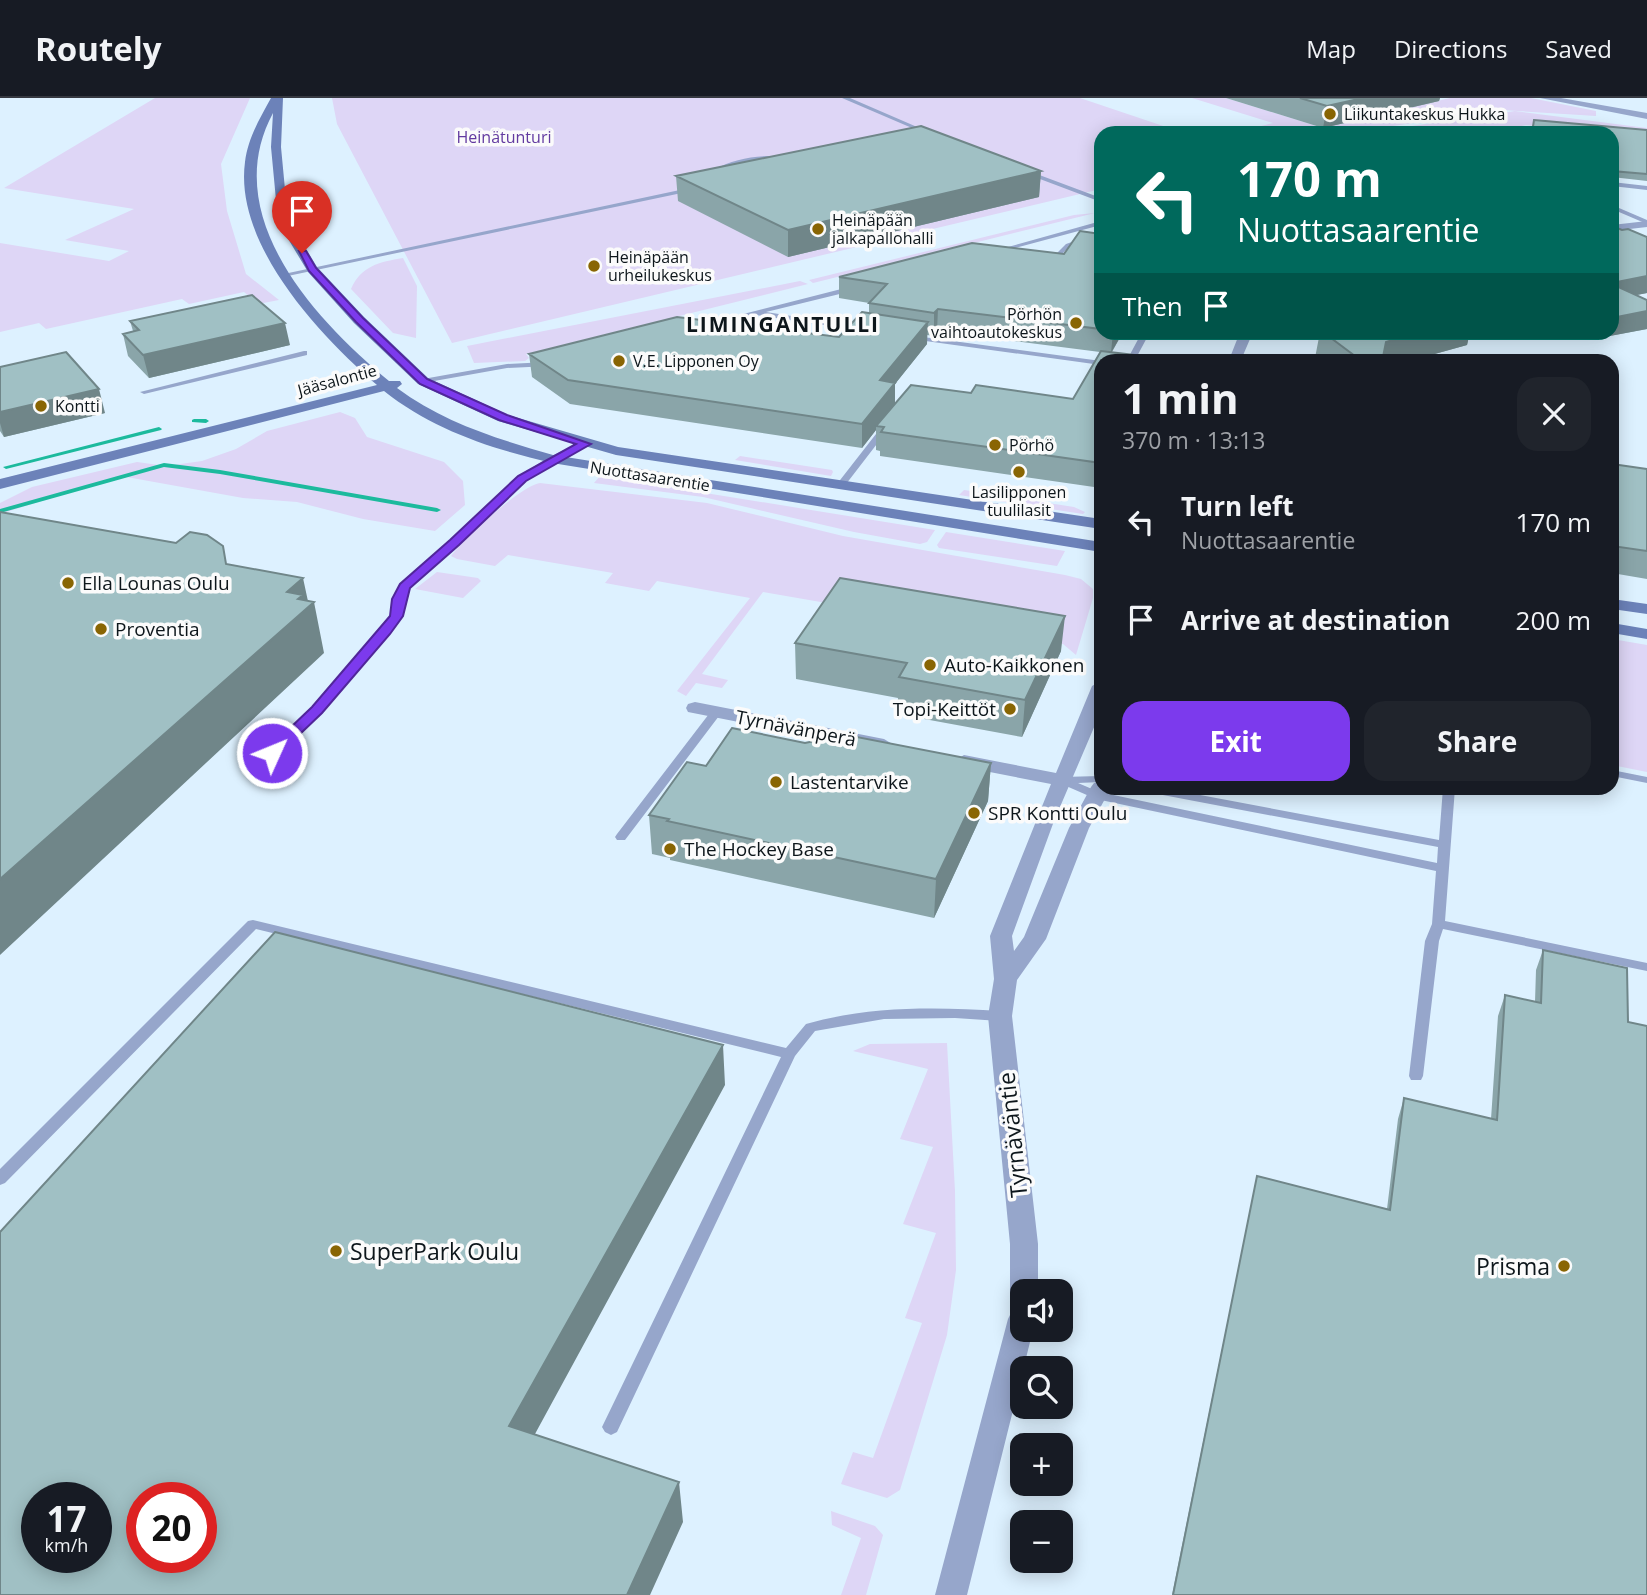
<!DOCTYPE html>
<meta charset="utf-8">
<style>
body{margin:0;font-family:"Open Sans",sans-serif;background:#20242c;color:#f1f3f6;height:100vh;display:flex;flex-direction:column;font-size:26px;white-space:nowrap}
*{box-sizing:border-box;margin:0}
p{font-size:23px;color:#9ea1a6}
.icon{flex:none;width:38px;height:38px;fill:none;stroke:currentColor;stroke-width:2;stroke-linecap:round;stroke-linejoin:round}
.map{position:relative;flex:1;overflow:hidden}
.panel{position:absolute;left:1094px;top:256px;width:525px;height:441px;display:flex;flex-direction:column;background:#171b24;border-radius:21px;box-shadow:0 4px 18px #0003}
.panel>*{flex:none}
.banner{position:absolute;left:1094px;top:28px;width:525px;height:214px;border-radius:21px;box-shadow:0 4px 18px #0003;background:#00695c;color:#fff;overflow:hidden}
.controls{position:absolute;left:1010px;top:1181px;display:grid;gap:14px}
.controls a{display:grid;place-items:center;width:63px;height:63px;border-radius:14px;background:#171b24;box-shadow:0 4px 18px #0003;font-size:35px}
.speed{position:absolute;left:21px;top:1384px;display:flex;gap:14px;font-size:35px;font-weight:700;text-align:center}
.speed>*{display:grid;place-content:center;width:91px;height:91px;border-radius:50%;background:#171b24;box-shadow:0 4px 18px #0003;line-height:1}
.speed small{font-size:18px;font-weight:400}
.speed .limit{border:10px solid #d22;background:#fff;color:#111}
.pin{position:absolute;display:grid;place-items:center;width:60px;height:60px;color:#fff;margin:-72px -30px;border-radius:50% 50% 50% 0;rotate:-45deg;box-shadow:0 0 7px #0007}
.pin .icon{rotate:45deg}
.me{position:absolute;width:77px;margin:-38px;rotate:46deg;stroke-linejoin:round;filter:drop-shadow(0 0 5px #0008)}
.turn{display:flex;align-items:center;gap:24px;height:147px;padding:0 28px;font-size:32px}
.turn .icon{width:91px;height:91px;stroke-width:2.5}
.turn b{display:block;font-size:49px;line-height:60px}
.then{display:flex;align-items:center;height:66px;padding:0 28px;background:#0003;gap:14px;font-size:26px}
.round{display:grid;place-items:center;flex:none;width:74px;height:74px;border-radius:21px;background:#20242c}
.head{display:flex;align-items:center;justify-content:space-between;height:119px;padding:0 28px}
h1{font-size:42px;font-weight:700;line-height:52px}
.primary-button{display:flex;gap:14px;margin-top:auto;padding:14px 28px}
.primary-button a{flex:1;height:80px;border-radius:21px;background:#7c3aed;color:#fff;font-size:28px;font-weight:700;line-height:80px;text-align:center}
.primary-button a+a{background:#20242c;color:#f1f3f6}
ul{padding:0;list-style:none}
li{display:flex;align-items:center;gap:21px;height:98px;padding:0 28px}
li div{flex:1}
li b{display:block;font-size:26px}
li em{font-style:normal}
header{display:flex;align-items:center;gap:42px;box-sizing:border-box;height:98px;padding:0 35px;background:#171b24;border-bottom:2px solid #363941}
header strong{font-size:33px}
nav{display:flex;gap:38px;margin-inline-start:auto;font-size:24px}
.map>svg:first-child{display:block}
</style>
<header>
<strong>Routely</strong>
<nav><a>Map</a><a>Directions</a><a>Saved</a></nav>
</header>
<div class="map">
<svg width="1647" height="1497" viewBox="0 0 1647 1497">
<rect width="100%" height="100%" fill="#ddf1ff"/>
<!-- green -->
<path fill="#ded6f6" d="M155,0h95l-29,66 6,47 19,63 33,26 -21,4 -14,-12 -55,12 -7,-5 -136,30 -7,-6 -39,9v-89l109,18 20,-10 -64,-11 69,-31 -130,-21z
M332,0h748l104,35h-83v56l-649,154 -115,-219z
M1192,0h34l97,30 127,-30h81l65,13v5l-94,-6 -157,23h-111l39,-10z
M1515,13l132,17v9l-121,-12 -35,8h-127z
M1095,115l-282,70 -4,-3 265,-65z
M403,160l14,28 -1,52 -23,-5 -42,-44c10,-23 28,-27 52,-31z
M800,183l8,3 -282,70 3,4 -4,3 -51,2 -7,-17z
M340,314l15,6 12,19 77,25 19,19 2,24 -30,26 -72,-12 -66,-17 -54,-4 -122,-22 -121,38v-11l32,-16 105,-25 29,4 36,-5 34,-12 31,-18z
M740,358l92,14 1,2 -2,4 -96,-16z
M600,378l335,54 -8,12 -7,2 -66,-12 -151,-35 -109,-14z
M540,385l167,20 136,33 222,39 16,4 12,10v9l-17,57 -13,-11 -300,-52 -61,82 26,6 -6,8 -26,-5 -10,13 -9,-5 73,-93 -93,-17 -8,10 -44,-8 8,-10 -105,-18 -13,11 -38,-7 -6,-3c14,-18 69,-70 89,-73z
M964,392l110,17 11,5 -2,2 -124,-19z
M946,434l119,19 -8,15 -118,-18 -2,-3z
M437,474l41,6 3,3 -18,17 -48,-9z
M1612,541l35,6v127l-35,-7z
M947,945l8,148 1,79 -9,65 -47,155 -13,8 -46,-14 12,-32 20,6 49,-135 -17,-5 31,-85 -33,-9 30,-77 -33,-8 28,-70 -75,-18 17,-7z
M831,1413l44,15 8,9 -17,60h-25l20,-57 -29,-13z"/>
<g fill="none" stroke-linecap="round" stroke-linejoin="round">
<!-- stream -->
<path fill="#1cba9d" fill-rule="evenodd" d="M194,321h12l3,2 -3,2 -14,-1v-2z
M159,329l3,2 -1,1 -155,39 -3,-2z
M164,365l56,7 217,38 4,2 -4,2 -217,-38 -56,-7 -164,46v-4z"/>
<!-- lane -->
<path fill="#96a6cb" fill-rule="evenodd" d="M842,0h8l81,35 -5,1z
M771,58l12,3c-7,2 -16,1 -24,1 -15,0 -28,5 -41,12l-1,5 -5,-1 1,-6c19,-10 37,-14 58,-14z
M1026,72l75,28v4l-77,-29z
M1612,84l35,4v4l-35,-4z
M694,89l2,3 -413,87 -4,-2z
M1612,107l35,15v4l-35,-15z
M1101,123v4l-108,29 -3,-2z
M1101,134v4l-31,10 -17,17 -5,-1 18,-18z
M853,188h3v4l-90,22 96,15h3v4l-109,-16 -52,12 -4,-2z
M1142,234h8l-15,28h-8z
M1217,234h21l12,4 -4,2z
M908,237l193,26v4l-190,-26h-3z
M304,253h3v4l-163,39 -4,-2z
M547,264l4,2 -1,2 -43,2 -84,15 -4,-2 4,-2 84,-15z
M883,327l7,2 -47,61h-6v-4z
M582,344l7,2 -34,17 -30,19 -67,65 -50,42 -7,31 -80,94 -45,43h-8l-2,-2 2,-2 45,-43 79,-92 2,-17 7,-15 51,-43 67,-65 30,-19z
M716,611l6,3 -97,128h-8l-2,-3 2,-3 95,-124z
M1612,672l35,7v6l-35,-7z
M1101,678v6l-23,1 21,9 338,71 1,-16 -291,-55 -6,-4h22l276,52 4,-52h12l-10,133 202,42v8l-204,-42 -4,12 -16,135 -2,4h-10l-2,-4 16,-135 7,-17 4,-53 -340,-72 -39,-17 -2,-2 6,-3z
M253,822l533,128 20,-24c63,-18 129,-17 194,-13l5,2 2,3 -2,3 -5,2 -45,-3 -71,1 -69,12 -20,25 -178,376 -6,3 -6,-3 -3,-5 179,-370 -525,-128 -251,254 -5,2v-16l248,-248z"/>
<!-- street -->
<path fill="#96a6cb" fill-rule="evenodd" d="M1540,0h21l86,15v6z
M1647,123v6l-35,4v-6z
M1240,234h13l-12,28h-12z
M1101,583v30l-47,110 -42,115 2,15 10,-14 45,-109 22,-41 3,-4 7,-2v7h10l-22,40 -43,111 -29,41 -5,36 26,228v48h-16v11l-8,-3 -4,-8v-48l-22,-228 6,-37 -4,-43 61,-152 -87,-17 -10,-6 10,-6 92,18 36,-87z
M695,604l189,37 10,6 -10,6 -196,-39 -2,-4 2,-4z
M1022,1209v23h11l-66,265h-32l73,-276 4,-8z"/>
<!-- secondary -->
<path fill="#6c82b9" fill-rule="evenodd" d="M271,0h12l-2,49 5,53 13,37 18,30 47,50 64,61 80,37 110,32 483,72v10l-485,-74 -118,-34 -80,-37 -64,-61 -46,-51 -21,-35 -11,-37 -5,-53 2,-34c-55,102 41,206 116,268h11l2,3 -5,4c47,35 101,51 156,67l548,87v10l-549,-89c-60,-14 -119,-33 -168,-72l-384,98v-10l377,-94c-58,-50 -143,-141 -132,-223 3,-24 15,-44 26,-64z
M1612,501l35,5v10l-35,-5z
M1612,525l35,6v10l-35,-6z"/>
</g>
<!-- wall -->
<path fill="#8aa5a9" fill-rule="evenodd" d="M1226,0h214l-1,3 -116,27z
M1534,22l113,10v51l-35,-4v-44h-81z
M1041,73l-2,26 -251,60 -110,-56 -2,-25z
M1612,128l10,4 6,-1 19,8v56l-11,2 11,5v29l-48,9 -13,-6h26z
M1101,136v98h22l-11,20 -11,8v128l-221,-32v-5l-4,-1v-20l-14,18 -292,-44 -38,-27 -3,-23 310,-17 30,-24v-10l-30,-5v-21l225,-23zM937,233l163,21 -27,47 -102,-6 -76,11v-20l32,-40v-9l7,1z
M130,223l160,24 -141,33 -21,-22 -5,-22 10,-3z
M1320,234h150l-3,13 -54,15h-95l-3,-2z
M0,269l105,46 -101,24 -4,-6z
M1612,366l35,5v110l-35,-6z
M795,545l266,8 -39,86 -125,-23 1,-16 -102,-19z
M805,645l48,1 138,19 -3,38 -54,117 -264,-58v-2l-18,-4 -3,-39 57,-49z
M1543,852l85,72 19,573h-475l85,-419 130,33 11,-90 6,-21 87,21 7,-103 7,-21 30,7 1,-32z"/>
<!-- shaded-wall -->
<path fill="#708689" d="M1363,0h77l-1,3 -116,27 4,-22z
M1041,73l-2,26 -251,60v-27z
M1647,178v17l-35,7v-17z
M938,211l-1,22 -3,5v-23z
M1647,213v18l-48,9 1,-6h12v-14z
M928,224l-1,22 -32,40v22l-19,20v4l-14,18v-24l18,-44z
M285,225l5,22 -141,33 -6,-23z
M1113,234h10l-12,21z
M1418,234h52l-3,13 -54,15h-31l4,-18z
M99,291l6,24 -101,24 -4,-14v-11z
M303,480l6,28 5,-4 10,51 -324,302v-76l287,-287z
M1065,518l-4,35 -39,86 3,-37z
M991,665l-3,38 -54,117 2,-39z
M723,947l2,40 -208,382 -8,-41z
M679,1384l4,40 -33,73h-23z"/>
<!-- building -->
<path fill="#a0c0c4" stroke="#708689" stroke-width="2" fill-rule="evenodd" d="M1300,0h63l-36,8z
M1534,22l113,10v44l-35,-3v-38h-80z
M921,28l120,45 -253,59 -112,-54z
M1612,128l10,4 6,-1 19,8v39l-35,7z
M1080,133l21,3v95l-163,-20 -4,4 -65,-10 18,-19 -48,-7 133,-34 92,11z
M1612,186l35,16v11l-35,7z
M252,197l33,28 -142,32 -20,-21 16,-4 -9,-9z
M862,214l66,10 -48,58 15,3 -33,41 -294,-44 -39,-26 148,-37 162,20z
M1323,234h95l-32,10 -3,15 -28,-1z
M1101,253l76,9h-76v103l-220,-31 3,-5 -8,-1 35,-41 60,8 5,-8 97,14z
M66,254l33,37 -99,23v-45z
M1612,366l35,5v82l-35,-5z
M0,414l176,31 14,-11 17,3 16,11 3,18 77,14 -16,14 16,3 -5,4 16,3 -314,277z
M840,480l225,38 -40,84 -126,-23 8,-14 -112,-20z
M732,630l73,15 19,-4 29,5 4,-7 134,26 -55,116 -269,-58 2,-2 -20,-4 38,-53 19,4z
M275,834l448,113 -214,381 170,56 -52,113h-627v-363zM37,1400h59v60h-59zM142,1400h59v60h-59z
M1543,852l84,18 1,54 19,4v569h-474l84,-419 133,34 14,-112 93,22 8,-125 36,8z"/>
<!-- route -->
<path fill="#7c3aed" stroke="#51269a" stroke-width="2" d="M299,153h7l10,17 47,50 64,61 80,36 84,29 -65,37 -67,64 -49,43 -7,28 -13,18 -68,79 -45,43h-10l-2,-3 2,-3 45,-43 78,-91 2,-17 8,-15 50,-44 68,-64 58,-32 -77,-24 -79,-36 -64,-62 -47,-51z"/>
<!-- markers -->
<g fill="#896503" stroke="#fbfbfb" stroke-width="2.5">
<circle cx="1330" cy="16" r="7"/>
<circle cx="818" cy="131" r="7"/>
<circle cx="594" cy="168" r="7"/>
<circle cx="1076" cy="225" r="7"/>
<circle cx="619" cy="263" r="7"/>
<circle cx="41" cy="308" r="7"/>
<circle cx="995" cy="347" r="7"/>
<circle cx="1019" cy="374" r="7"/>
<circle cx="68" cy="485" r="7"/>
<circle cx="101" cy="531" r="7"/>
<circle cx="930" cy="567" r="7"/>
<circle cx="1010" cy="611" r="7"/>
<circle cx="776" cy="684" r="7"/>
<circle cx="974" cy="715" r="7"/>
<circle cx="670" cy="751" r="7"/>
<circle cx="336" cy="1153" r="7"/>
<circle cx="1564" cy="1168" r="7"/>
</g>
<g text-anchor="middle" dominant-baseline="central" stroke-width="7" stroke-linejoin="round" paint-order="stroke">
<!-- far-poi labels -->
<g font-size="16" fill="#0d161b" stroke="#fbfbfb" text-anchor="start">
<text x="1344" y="16">Liikuntakeskus Hukka</text>
<text x="832" y="122">Heinäpään<tspan x="832" dy="18">jalkapallohalli</tspan></text>
<text x="608" y="159">Heinäpään<tspan x="608" dy="18">urheilukeskus</tspan></text>
<text x="1062" y="216" text-anchor="end">Pörhön<tspan x="1062" dy="18">vaihtoautokeskus</tspan></text>
<text x="633" y="263">V.E. Lipponen Oy</text>
<text x="55" y="308">Kontti</text>
<text x="1009" y="347">Pörhö</text>
<text x="1019" y="394" text-anchor="middle">Lasilipponen<tspan x="1019" dy="18">tuulilasit</tspan></text>
</g>
<!-- far-park labels -->
<g font-size="16" fill="#623aa0" stroke="#fbfbfb">
<text x="504" y="39">Heinätunturi</text>
</g>
<!-- far-street labels -->
<g font-size="16" fill="#0d161b" stroke="#fbfbfb">
<text transform="translate(337 282) rotate(-15)">Jääsalontie</text>
<text transform="translate(650 378) rotate(9)">Nuottasaarentie</text>
</g>
<!-- poi labels -->
<g font-size="19" fill="#0d161b" stroke="#fbfbfb" text-anchor="start">
<text x="82" y="485">Ella Lounas Oulu</text>
<text x="115" y="531">Proventia</text>
<text x="944" y="567">Auto-Kaikkonen</text>
<text x="996" y="611" text-anchor="end">Topi-Keittöt</text>
<text x="790" y="684">Lastentarvike</text>
<text x="988" y="715">SPR Kontti Oulu</text>
<text x="684" y="751">The Hockey Base</text>
</g>
<!-- street labels -->
<g font-size="19" fill="#0d161b" stroke="#fbfbfb">
<text transform="translate(796 630) rotate(11)">Tyrnävänperä</text>
</g>
<!-- far-district labels -->
<g font-size="21" font-weight="bold" letter-spacing="2" fill="#0d161b" stroke="#fbfbfb">
<text x="783" y="226">LIMINGANTULLI</text>
</g>
<!-- near-street labels -->
<g font-size="23" fill="#0d161b" stroke="#fbfbfb">
<text transform="translate(1012 1037) rotate(-96)">Tyrnäväntie</text>
</g>
<!-- near-poi labels -->
<g font-size="23" fill="#0d161b" stroke="#fbfbfb" text-anchor="start">
<text x="350" y="1153">SuperPark Oulu</text>
<text x="1550" y="1168" text-anchor="end">Prisma</text>
</g>
</g>
</svg>
<div class="controls">
<a><svg class="icon" aria-label="sound" viewBox="0 0 24 24"><path d="M4 9h4l5-4v14l-5-4H4zM17 9q2 3 0 6"/></svg></a>
<a><svg class="icon" aria-label="search" viewBox="0 0 24 24"><circle cx="10" cy="10" r="6"/><path d="M15 15l6 6"/></svg></a>
<a>+</a>
<a>−</a>
</div>
<div class="speed"><div>17<small>km/h</small></div><div class="limit">20</div></div>
<div class="pin" style="left:302px;top:155px;background:#d93025"><svg class="icon" aria-label="arrive" viewBox="0 0 24 24"><path d="M6 21V4h12l-3 4 3 4H6"/></svg></div>
<svg class="me" style="left:272px;top:655px" viewBox="-20 -20 40 40"><circle r="17" fill="#7c3aed" stroke="#fff" stroke-width="3"/><path d="M0-11L8 9 0 5-8 9z" fill="#fff"/></svg>
<div class="banner">
<div class="turn"><svg class="icon" aria-label="left" viewBox="0 0 24 24"><path d="M17 20v-9H6M10 6l-5 5 5 5"/></svg><div><b>170 m</b>Nuottasaarentie</div></div>
<div class="then">Then<svg class="icon" aria-label="arrive" viewBox="0 0 24 24"><path d="M6 21V4h12l-3 4 3 4H6"/></svg></div>
</div>
<section class="panel">
<div class="head"><div><h1>1 min</h1><p>370 m · 13:13</p></div><a class="round"><svg class="icon" aria-label="close" viewBox="0 0 24 24"><path d="M6 6l12 12M18 6L6 18"/></svg></a></div>
<ul>
<li><svg class="icon" aria-label="left" viewBox="0 0 24 24"><path d="M17 20v-9H6M10 6l-5 5 5 5"/></svg><div><b>Turn left</b><p>Nuottasaarentie</p></div><em>170 m</em></li>
<li><svg class="icon" aria-label="arrive" viewBox="0 0 24 24"><path d="M6 21V4h12l-3 4 3 4H6"/></svg><div><b>Arrive at destination</b></div><em>200 m</em></li>
</ul>
<div class="primary-button"><a>Exit</a><a>Share</a></div>
</section>
</div>
